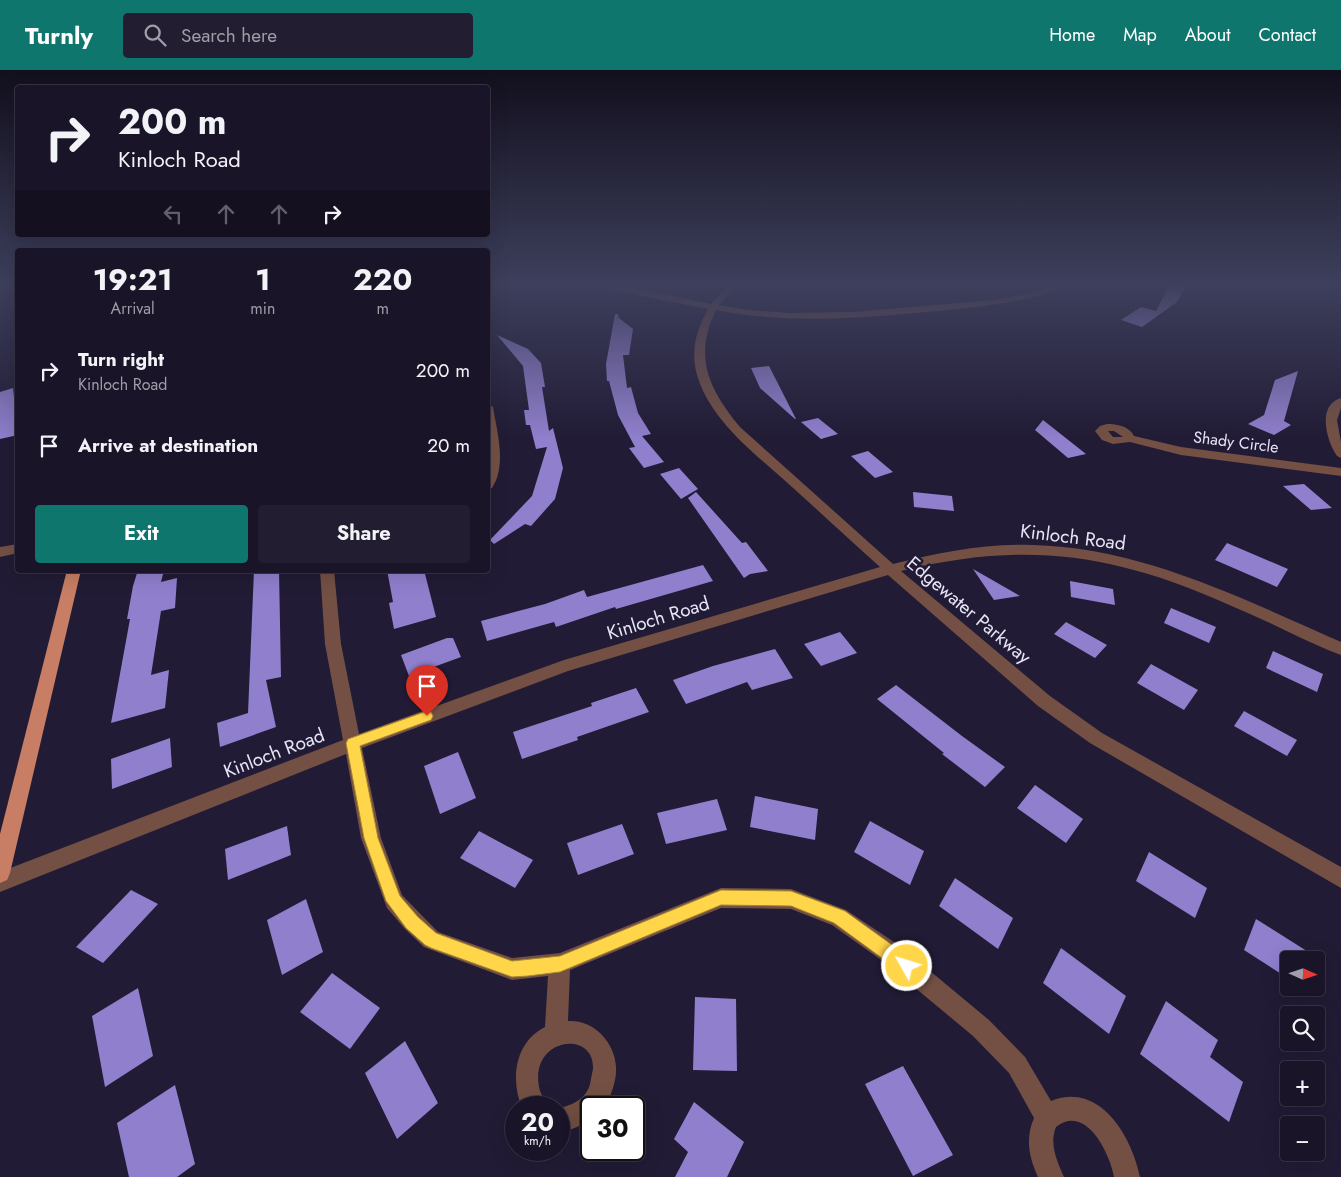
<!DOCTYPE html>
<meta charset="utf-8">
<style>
body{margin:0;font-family:Jost,sans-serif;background:#221d30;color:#f1f3f6;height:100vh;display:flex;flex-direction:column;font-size:19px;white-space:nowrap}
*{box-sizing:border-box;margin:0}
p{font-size:16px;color:#9f9ea8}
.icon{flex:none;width:28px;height:28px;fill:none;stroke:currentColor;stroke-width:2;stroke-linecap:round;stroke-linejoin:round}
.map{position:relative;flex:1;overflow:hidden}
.drawer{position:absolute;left:15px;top:178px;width:475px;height:325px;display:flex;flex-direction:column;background:#191428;border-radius:5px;box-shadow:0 5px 20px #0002,0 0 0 1px #373345}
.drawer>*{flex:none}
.banner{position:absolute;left:15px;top:15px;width:475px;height:152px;border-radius:5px;box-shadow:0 5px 20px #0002,0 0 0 1px #373345;background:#191428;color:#f1f3f6;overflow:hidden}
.needle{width:32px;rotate:93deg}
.controls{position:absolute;left:1280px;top:881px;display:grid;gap:10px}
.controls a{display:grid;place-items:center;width:45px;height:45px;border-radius:5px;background:#191428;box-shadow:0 5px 20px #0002,0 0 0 1px #373345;font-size:25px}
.speed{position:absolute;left:505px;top:1026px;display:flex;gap:10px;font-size:25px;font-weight:700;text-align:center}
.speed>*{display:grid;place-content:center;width:65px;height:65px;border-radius:50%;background:#191428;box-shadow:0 5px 20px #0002,0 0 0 1px #373345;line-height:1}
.speed small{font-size:12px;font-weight:400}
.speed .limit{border:2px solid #111;border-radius:8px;background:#fff;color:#111}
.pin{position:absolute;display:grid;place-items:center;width:42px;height:42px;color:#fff;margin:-51px -21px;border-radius:50% 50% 50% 0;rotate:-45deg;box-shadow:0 0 5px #0007}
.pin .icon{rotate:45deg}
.me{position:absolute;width:55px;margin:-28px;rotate:309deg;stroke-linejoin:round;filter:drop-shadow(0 0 4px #0008)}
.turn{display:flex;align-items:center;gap:18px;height:105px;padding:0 20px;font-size:22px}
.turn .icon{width:65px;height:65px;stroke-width:2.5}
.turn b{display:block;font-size:35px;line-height:42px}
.lanes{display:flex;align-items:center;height:48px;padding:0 20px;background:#0003;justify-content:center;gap:25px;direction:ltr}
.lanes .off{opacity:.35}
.eta{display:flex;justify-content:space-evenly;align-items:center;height:85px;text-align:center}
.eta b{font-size:30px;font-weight:700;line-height:35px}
.primary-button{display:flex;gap:10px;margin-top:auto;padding:10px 20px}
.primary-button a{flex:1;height:58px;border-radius:5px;background:#0f766e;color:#fff;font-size:20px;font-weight:700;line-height:58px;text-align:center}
.primary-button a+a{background:#221d30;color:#f1f3f6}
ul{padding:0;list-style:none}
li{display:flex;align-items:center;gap:15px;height:75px;padding:0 20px}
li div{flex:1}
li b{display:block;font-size:19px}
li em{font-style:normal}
header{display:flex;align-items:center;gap:30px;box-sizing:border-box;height:70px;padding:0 25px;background:#0f766e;color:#fff}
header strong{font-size:24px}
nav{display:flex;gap:28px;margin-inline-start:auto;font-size:18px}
.search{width:350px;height:45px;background:#221d30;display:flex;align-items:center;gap:12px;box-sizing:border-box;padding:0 18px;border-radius:5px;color:#9f9ea8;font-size:19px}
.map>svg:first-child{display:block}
</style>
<header>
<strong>Turnly</strong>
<div class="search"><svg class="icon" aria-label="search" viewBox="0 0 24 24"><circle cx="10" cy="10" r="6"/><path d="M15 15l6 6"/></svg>Search here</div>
<nav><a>Home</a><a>Map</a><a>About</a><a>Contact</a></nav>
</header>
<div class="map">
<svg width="1341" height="1107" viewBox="0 0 1341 1107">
<rect width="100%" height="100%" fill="#211b35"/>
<!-- building -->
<path fill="#907fcd" d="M1170,214h17l-10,18 -35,25 -21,-7 20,-13 15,4z
M615,244h3l1,4 14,11 -4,26h-6l4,33 4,-1 7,26 13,21 -9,2 22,26 -20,6 -15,-20 6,-1 -17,-32 -9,-34h-2l-1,-17z
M497,265l31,14 13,14 4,24h-3l7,44 4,-3 10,40 -8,31 -24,27 -6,-2 -31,20 -4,-4 42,-44 15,-49 -11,2 -6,-24h-4l-2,-15h5l-6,-44z
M769,296l27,53h-1l-35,-31 -9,-20z
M1298,301l-14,50 7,4 -17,10 -26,-11 16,-9 11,-35z
M13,318l5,47 -18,4v-47z
M818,348l20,16 -17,5 -20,-17z
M1043,350l43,34 -18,4 -33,-28z
M868,381l25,21 -18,6 -24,-22z
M679,398l19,21 -17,10 -21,-25z
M1304,414l28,24 -21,2 -28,-24z
M696,422l46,51 4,-1 22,29 -18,3 -6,4 -56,-80z
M913,422l39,4 2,15 -40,-4z
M1227,473l61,26 -11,18 -62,-27z
M703,495l10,16 -97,28 -1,-2 -59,20 -2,-5 -67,19 -6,-20 64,-17 39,-14 3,7z
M973,499l47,27 -26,4z
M138,500h26l-3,12 16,-4 -2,30 -14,3 -10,64 18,-5 -4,38 -54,15 19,-104h-3l6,-33z
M254,500h25l2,107 -15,3 10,47 -56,20 -3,-24 31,-10z
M387,500h37l12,47 -42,12 -5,-26 4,-1z
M1070,511l43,8 2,16 -44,-8z
M1171,538l45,19 -7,16 -45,-20z
M1066,552l41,23 -12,13 -41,-24z
M840,562l17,21 -36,13 -17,-22z
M447,568h6l8,19 -52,19 -8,-21z
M775,579l18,29 -41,12 -5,-8 -61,22 -13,-24 40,-14z
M1273,581l50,23 -6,18 -51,-24z
M1151,594l47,26 -14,20 -47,-27z
M896,615l66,51 43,31 -20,20 -43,-33 2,-1 -67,-54z
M636,618l13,24 -72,25 1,3 -56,19 -9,-27 79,-26 -1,-3z
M1244,641l53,29 -10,16 -53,-30z
M170,668l2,29 -60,22 -1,-30z
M458,682l18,46 -36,16 -16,-48z
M1035,715l48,34 -17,24 -49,-35z
M755,726l63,13 -3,31 -65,-13z
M717,729l10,31 -61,14 -9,-31z
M870,751l54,30 -14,34 -56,-33z
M622,754l12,30 -56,21 -11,-32z
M287,756l4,29 -63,25 -3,-31z
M479,761l54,29 -18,28 -55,-30z
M1149,782l58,36 -12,30 -59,-37z
M955,808l58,40 -15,31 -59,-43z
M131,820l27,14 -55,59 -27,-16z
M306,829l17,53 -41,23 -15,-55z
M1256,849l65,41 -5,17v-17h-27v19l-45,-29z
M1061,878l65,48 -17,38 -66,-51z
M332,903l48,35 -30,41 -50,-37z
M138,918l15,68 -48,31 -13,-71z
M695,927l41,2 1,72 -44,-1z
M1166,931l52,39 -8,17 33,25 -14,40 -89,-68z
M405,971l33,62 -41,36 -32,-66z
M903,996l50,89 -40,21 -48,-92z
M175,1015l20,79 -18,13h-48l-12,-54z
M694,1032l50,40 -17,35h-52l13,-25 -14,-13z"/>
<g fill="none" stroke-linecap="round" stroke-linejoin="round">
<!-- minor -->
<path fill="#735043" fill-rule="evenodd" d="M592,214h23l96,20 18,-20h8l-18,21 29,5 42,3 64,-1 139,-12 35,-6 31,-10h11l-1,2c-50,19 -100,22 -153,27 -67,6 -133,10 -200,-3 -23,47 -7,79 24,117l153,137c45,-11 92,-21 139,-19 109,2 211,54 309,97v13c-14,-5 -28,-12 -42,-18 -24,-12 -48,-23 -72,-33 -115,-51 -203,-63 -326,-33l149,125 52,37 239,134v21l-251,-145 -52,-37 -150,-131 -320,96 -206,77 19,90 21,57 36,37 74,26 48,-5 161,-65 70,1 55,21 54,36 89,74 36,37 26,44c49,-20 81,36 89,76h-26c-4,-23 -28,-74 -58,-50 -7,17 1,34 8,50h-26c-9,-20 -13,-38 -4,-59l-25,-45 -36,-37 -89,-74 -52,-37 -41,-16 -70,-1 -151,62 -2,51c25,-2 47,21 48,46 1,13 -5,29 -12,41h-13v13l-19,8 -13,3v-24c14,-3 27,-9 31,-24 1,-5 2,-11 3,-15 2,-41 -67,-31 -53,22 2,6 7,11 9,17h-27c-12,-29 -7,-66 23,-81l3,-51 -36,4 -88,-33 -19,-18 -18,-21 -26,-70 -15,-84 -346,138v-20l343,-132 -18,-96 -5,-74h14l7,74 18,90 205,-74 316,-93c-29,-26 -58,-53 -88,-80 -35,-32 -84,-67 -96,-116 -5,-23 1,-42 12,-62l-112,-22z
M1341,328v10l-4,12 4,22v16l-4,-2c-10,-14 -21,-51 4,-58z
M488,334l5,3c4,25 14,58 -1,81l-4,1z
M1107,354c10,0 22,2 27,12l47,11 160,21v8l-160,-21 -51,-13 -17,2 -11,-4 -7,-9 5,-5zM1108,361h6l9,6h-10z
M18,474v9l-18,4v-10z"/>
<!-- major -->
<path fill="#c77e64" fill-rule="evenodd" d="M67,500h14l-71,303 -3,7 -7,3v-49z"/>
</g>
<!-- sky -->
<linearGradient id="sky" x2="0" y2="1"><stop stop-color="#120f1d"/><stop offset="0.58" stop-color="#3d3f5c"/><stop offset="1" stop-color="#3d3f5c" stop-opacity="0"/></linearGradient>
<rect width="1341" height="369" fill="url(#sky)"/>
<!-- route -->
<path fill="#ffd54a" stroke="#a68a30" d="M427,641l4,1 2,4 -2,4 -71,26 18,92 22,58 18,21 18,16 76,28 48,-5 161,-66 70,1 54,20 68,49 2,6 -2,6 -6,2 -6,-2 -67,-49 -43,-17 -70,-1 -161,67 -32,4 -16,1 -81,-29 -6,-3 -19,-17 -20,-27 -22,-63 -18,-95 2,-4z"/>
<g text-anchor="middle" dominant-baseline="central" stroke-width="5" stroke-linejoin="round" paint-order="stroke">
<!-- far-street labels -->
<g font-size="16" fill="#e8e5f7" stroke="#211b35">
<text transform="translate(1236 372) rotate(7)">Shady Circle</text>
</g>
<!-- street labels -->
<g font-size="19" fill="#e8e5f7" stroke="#211b35">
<text transform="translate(1073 467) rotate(7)">Kinloch Road</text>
<text transform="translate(969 540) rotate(40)">Edgewater Parkway</text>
<text transform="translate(658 548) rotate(-17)">Kinloch Road</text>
<text transform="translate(274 683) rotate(-21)">Kinloch Road</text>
</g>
</g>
</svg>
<div class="controls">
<a><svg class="needle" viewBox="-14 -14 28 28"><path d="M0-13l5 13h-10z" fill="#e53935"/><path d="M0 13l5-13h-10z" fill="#9f9ea8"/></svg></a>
<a><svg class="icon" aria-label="search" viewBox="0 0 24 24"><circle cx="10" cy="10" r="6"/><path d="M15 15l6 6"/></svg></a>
<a>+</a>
<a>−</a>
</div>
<div class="speed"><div>20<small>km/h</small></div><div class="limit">30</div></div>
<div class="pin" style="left:427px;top:646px;background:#d93025"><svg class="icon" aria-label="arrive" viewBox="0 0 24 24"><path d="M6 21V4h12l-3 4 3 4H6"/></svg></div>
<svg class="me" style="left:907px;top:896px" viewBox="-20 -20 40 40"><circle r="17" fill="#ffd54a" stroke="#fff" stroke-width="3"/><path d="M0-11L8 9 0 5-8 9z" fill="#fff"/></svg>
<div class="banner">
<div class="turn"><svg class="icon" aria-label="right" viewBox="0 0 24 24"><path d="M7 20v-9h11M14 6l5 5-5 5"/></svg><div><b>200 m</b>Kinloch Road</div></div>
<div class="lanes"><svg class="icon off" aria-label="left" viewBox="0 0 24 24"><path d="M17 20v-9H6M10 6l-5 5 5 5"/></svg><svg class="icon off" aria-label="ahead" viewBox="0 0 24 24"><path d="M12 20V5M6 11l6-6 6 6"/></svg><svg class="icon off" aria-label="ahead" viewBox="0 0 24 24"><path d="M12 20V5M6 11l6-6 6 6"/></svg><svg class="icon" aria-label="right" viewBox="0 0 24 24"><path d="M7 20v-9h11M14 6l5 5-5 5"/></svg></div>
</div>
<section class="drawer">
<div class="eta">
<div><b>19:21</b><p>Arrival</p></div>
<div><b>1</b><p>min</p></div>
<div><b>220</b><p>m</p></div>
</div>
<ul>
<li><svg class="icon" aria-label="right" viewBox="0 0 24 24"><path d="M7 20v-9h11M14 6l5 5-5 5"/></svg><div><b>Turn right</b><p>Kinloch Road</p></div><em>200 m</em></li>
<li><svg class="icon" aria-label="arrive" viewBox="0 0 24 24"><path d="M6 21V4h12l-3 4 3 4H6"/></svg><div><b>Arrive at destination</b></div><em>20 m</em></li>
</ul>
<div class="primary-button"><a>Exit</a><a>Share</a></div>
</section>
</div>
